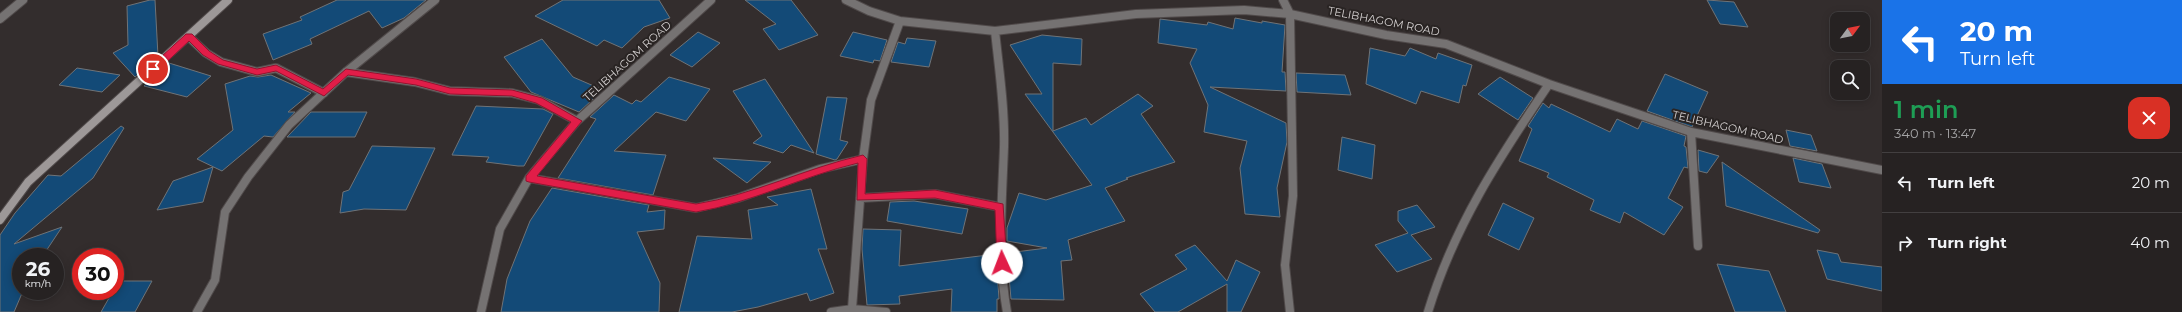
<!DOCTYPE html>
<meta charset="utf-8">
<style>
body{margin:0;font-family:Montserrat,sans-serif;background:#2e2a2a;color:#f1f3f6;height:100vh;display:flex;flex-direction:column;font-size:15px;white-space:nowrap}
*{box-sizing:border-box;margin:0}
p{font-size:13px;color:#a4a4a5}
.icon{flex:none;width:22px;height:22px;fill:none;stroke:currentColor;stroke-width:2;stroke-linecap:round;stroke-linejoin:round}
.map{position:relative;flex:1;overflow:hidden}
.side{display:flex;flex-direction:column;background:#262222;width:300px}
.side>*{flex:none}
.top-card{background:#1a73e8;color:#fff;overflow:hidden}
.needle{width:26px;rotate:58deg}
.buttons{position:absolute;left:1830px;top:12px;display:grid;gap:8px}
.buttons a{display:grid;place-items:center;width:40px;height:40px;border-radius:8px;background:#262222;box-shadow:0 2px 10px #0003,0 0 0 1px #423f40;font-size:20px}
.speed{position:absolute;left:12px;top:248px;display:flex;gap:8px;font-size:20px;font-weight:700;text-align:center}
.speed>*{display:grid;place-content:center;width:52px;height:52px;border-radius:50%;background:#262222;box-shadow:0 2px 10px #0003,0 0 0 1px #423f40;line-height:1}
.speed small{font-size:10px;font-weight:400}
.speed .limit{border:6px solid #d22;background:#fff;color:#111}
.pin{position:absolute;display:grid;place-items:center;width:34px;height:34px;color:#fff;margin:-17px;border:2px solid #fff;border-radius:50%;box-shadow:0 1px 4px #0007}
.me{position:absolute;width:44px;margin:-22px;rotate:358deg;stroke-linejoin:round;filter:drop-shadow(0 0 3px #0008)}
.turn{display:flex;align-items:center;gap:14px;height:84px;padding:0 12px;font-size:18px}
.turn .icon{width:52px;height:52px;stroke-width:2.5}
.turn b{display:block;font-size:28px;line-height:34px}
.round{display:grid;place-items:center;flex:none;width:42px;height:42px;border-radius:12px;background:#2e2a2a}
.headline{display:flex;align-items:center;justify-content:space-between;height:68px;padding:0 12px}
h1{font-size:24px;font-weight:600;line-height:30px;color:#1e9e55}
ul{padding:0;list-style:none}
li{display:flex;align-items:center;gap:12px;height:60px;padding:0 12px;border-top:1px solid #423f40}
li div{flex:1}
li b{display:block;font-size:15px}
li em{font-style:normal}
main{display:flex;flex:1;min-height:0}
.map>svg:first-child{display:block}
</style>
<main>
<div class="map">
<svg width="1882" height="312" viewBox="0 0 1882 312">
<rect width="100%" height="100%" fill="#332d2d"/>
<!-- building -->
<path fill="#134a77" stroke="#6f7377" d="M150,0h5l3,56 -23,21 -22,-24 15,-8 -1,-39z
M337,0h89l-22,18 -22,10 -13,-17 -59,28 2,5 -39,16 -10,-26 39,-14 -2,-3z
M563,0h96l11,18 -26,9 -22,21 -18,-8 -7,6 -62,-30z
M745,0h46l27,35 -39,15 -16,-21 13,-5z
M1707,0l27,2 14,25 -28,-3z
M1235,18l27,5v-2l23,4 -3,47h3l1,19 -76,-4 76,36 1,19 -10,46 3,29 -35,-3 -5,-46 7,-27 -43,-9 4,-27 -18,-42 7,-14 -39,-6 2,-24 47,6 1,-3 25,7z
M698,32l22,11 -28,24 -22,-12z
M853,32l34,8 -7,21 -6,-1 -1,3 -33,-7z
M1042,35l40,4 -1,26 -28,-2v68l33,-13 5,7 47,-31 15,12 -12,8 34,48 -49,16 2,1 -23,9 20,33 -57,19 4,20 -11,1 3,39 -53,-1 -4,-46 40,-5 -40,-7v-13l12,-35 27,7 46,-15 -67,-91h17l-32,-49z
M907,38l29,3 -7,26 -38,-5 7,-20 7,2z
M542,39l31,38 30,13 -24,22 -48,-20 -27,-35z
M1370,48l35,8 5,-8 26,11 2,-6 34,12 -6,21 -3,-1 -4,18 -38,-12 -5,13 -50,-20z
M169,63l42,13 -24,21 -43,-11 15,-16v2z
M77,68l43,7 -18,17 -43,-7z
M1296,73l49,2 6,20 -54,-3z
M1665,74l43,18 -16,35 -45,-16z
M271,75l40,18 -23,19h7l-22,25 -9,-1 -42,35 -25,-12 36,-29 -8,-46 25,-8 8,1z
M669,77l41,12 -24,32 -30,-9 -42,39 52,4 -13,40 -95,-17 38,-59 -6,-2 24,-22 18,9 4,-4 5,2z
M1500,77l33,21 -15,22 -40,-26z
M765,79l49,74 -23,-8 -8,8 -30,-10 9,-7 -29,-45z
M827,97l20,1 -7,42 8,2 -11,17 -2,1 -19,-6z
M1543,103l6,5 2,-4 59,28 7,-13 21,10 4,-8 44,15 -2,10 2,1 2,21 -4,-1 -16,31 15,9 -19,28 -40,-23 -4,11 -30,-13 4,-10 -47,-23 2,-4 -30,-12 13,-32 -4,-3z
M476,106l67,3 10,5 -29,52h-6l-32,-4 3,-5 -37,-2z
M311,112h56l-12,25h-68z
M121,126l3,2 -31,50 -79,66 48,-17 -20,30h-21v34h2l-9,21h-14v-77l15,-22 33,-38 13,1z
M1786,130l25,5 6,16 -27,-5z
M1342,137l33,8 -3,34 -34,-9z
M372,146l63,2 -29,62 -42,-1 -24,4 3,-21 6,-2z
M1698,150l21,6 -12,17 -8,-2z
M713,158l58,4 -24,21z
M1793,158l29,6 9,24 -32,-6z
M1722,162l98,68 -2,3 -92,-27z
M213,167l-10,35 -46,8 16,-29z
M552,188l97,17 -2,7 18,-2 -1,19 -27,3 23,51 -1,29h-158l6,-33 23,-58z
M811,189l16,60h-9l16,44 -24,8 -3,-8 -49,14 -26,5h-53l18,-76 55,3 -4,-29 30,-5 -11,-8z
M914,201l54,8 -6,25 -75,-13 3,-19z
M1503,203l31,15 -15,32 -31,-15z
M1417,205l18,22 -24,8 21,24 -35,13 -22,-27 33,-12 -10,-12v-10z
M863,229l38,1 -2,36 97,-12 3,45h-2v13h-46l1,-23 -53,7 1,8 -33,1 -5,-56z
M1195,245l32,36 9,-21 24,12 -19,40h-14v-28l-49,28h-23l-15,-18 47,-25 -12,-14z
M1817,250l21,4 3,8 41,5v24l-55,-12z
M1717,264l52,7 17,41h-51z
M119,281h33l-17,31h-34l12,-21h2z"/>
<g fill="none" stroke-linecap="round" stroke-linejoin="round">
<!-- street casing -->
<g stroke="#504a4a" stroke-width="10">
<path id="street" d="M846,0l23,11 31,10 95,10 141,-17 108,-4 46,4 96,21 60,9 103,40 142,48 191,38
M1283,0l7,14 3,182 -8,69 5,47
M0,19l23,-19
M995,31c4,38 10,78 9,116 -2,55 -7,110 3,165
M189,37l17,16 15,9 36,10 19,-4 48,25
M346,72l69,10 35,9 62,2 27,7 38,21
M1691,132l7,114
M529,178l167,30 42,-10 82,-29 43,-10
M860,198l75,-4 65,13
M852,309l11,-150 8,-59 29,-79
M197,312l18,-32 10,-68 23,-35 41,-52 57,-53 89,-72
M481,312l19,-83 29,-51 48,-57 134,-121
M831,312l21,-3 34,3
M1428,312c26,-86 71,-154 121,-228"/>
</g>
<!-- secondary casing -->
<g stroke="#504a4a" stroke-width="10">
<path id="secondary" d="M0,220l28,-38 200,-182"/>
</g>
<!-- street -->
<use href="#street" stroke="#757272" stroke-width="8"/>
<!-- secondary -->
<use href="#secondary" stroke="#9d9898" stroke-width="8"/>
</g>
<!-- route -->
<path fill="#e11d48" stroke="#92132f" d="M186,34h6l17,17 14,9 34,9 19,-4 47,24 23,-20 70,10 34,9 62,2 30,8 40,23 -45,55 159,28c57,-9 110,-36 167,-49l4,4 -2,35 70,-4 68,14 4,59 -5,4 -5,-4 -2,-53 -60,-12 -78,2 1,-37c-55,13 -107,40 -162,49l-167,-30 -3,-1v-5l45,-54 -35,-19 -24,-7 -62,-2 -34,-9 -68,-10 -24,21 -48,-25 -19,4 -39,-11 -15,-9 -14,-14 -33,31h-6v-5z"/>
<g text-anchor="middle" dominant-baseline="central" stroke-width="4" stroke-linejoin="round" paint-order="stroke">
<!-- street labels -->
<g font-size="11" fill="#d4d0d0" stroke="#292423">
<text transform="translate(1384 21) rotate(11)">TELIBHAGOM ROAD</text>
<text transform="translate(627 61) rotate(-42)">TELIBHAGOM ROAD</text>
<text transform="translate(1728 127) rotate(13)">TELIBHAGOM ROAD</text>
</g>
</g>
</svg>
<div class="buttons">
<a><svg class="needle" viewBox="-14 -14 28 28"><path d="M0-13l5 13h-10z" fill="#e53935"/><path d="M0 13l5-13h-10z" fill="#a4a4a5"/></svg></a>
<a><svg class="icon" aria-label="search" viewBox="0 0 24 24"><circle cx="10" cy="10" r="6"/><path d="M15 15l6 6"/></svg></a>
</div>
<div class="speed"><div>26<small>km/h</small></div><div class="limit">30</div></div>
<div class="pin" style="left:153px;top:69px;background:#d93025"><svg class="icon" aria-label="arrive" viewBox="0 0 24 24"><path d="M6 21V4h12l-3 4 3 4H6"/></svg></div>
<svg class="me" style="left:1002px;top:263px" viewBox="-20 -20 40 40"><circle r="19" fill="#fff"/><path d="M0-13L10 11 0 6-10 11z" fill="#e11d48"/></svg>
</div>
<section class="side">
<div class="top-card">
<div class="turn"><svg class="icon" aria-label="left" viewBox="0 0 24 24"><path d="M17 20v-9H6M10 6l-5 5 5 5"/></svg><div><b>20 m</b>Turn left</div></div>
</div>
<div class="headline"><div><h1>1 min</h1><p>340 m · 13:47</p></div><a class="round" style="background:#d93025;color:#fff"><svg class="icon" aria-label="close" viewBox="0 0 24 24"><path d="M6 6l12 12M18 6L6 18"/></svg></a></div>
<ul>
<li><svg class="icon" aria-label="left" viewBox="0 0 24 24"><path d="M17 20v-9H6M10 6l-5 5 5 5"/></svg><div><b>Turn left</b></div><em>20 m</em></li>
<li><svg class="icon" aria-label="right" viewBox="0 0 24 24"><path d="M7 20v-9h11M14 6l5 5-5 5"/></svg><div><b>Turn right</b></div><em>40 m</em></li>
</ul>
</section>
</main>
